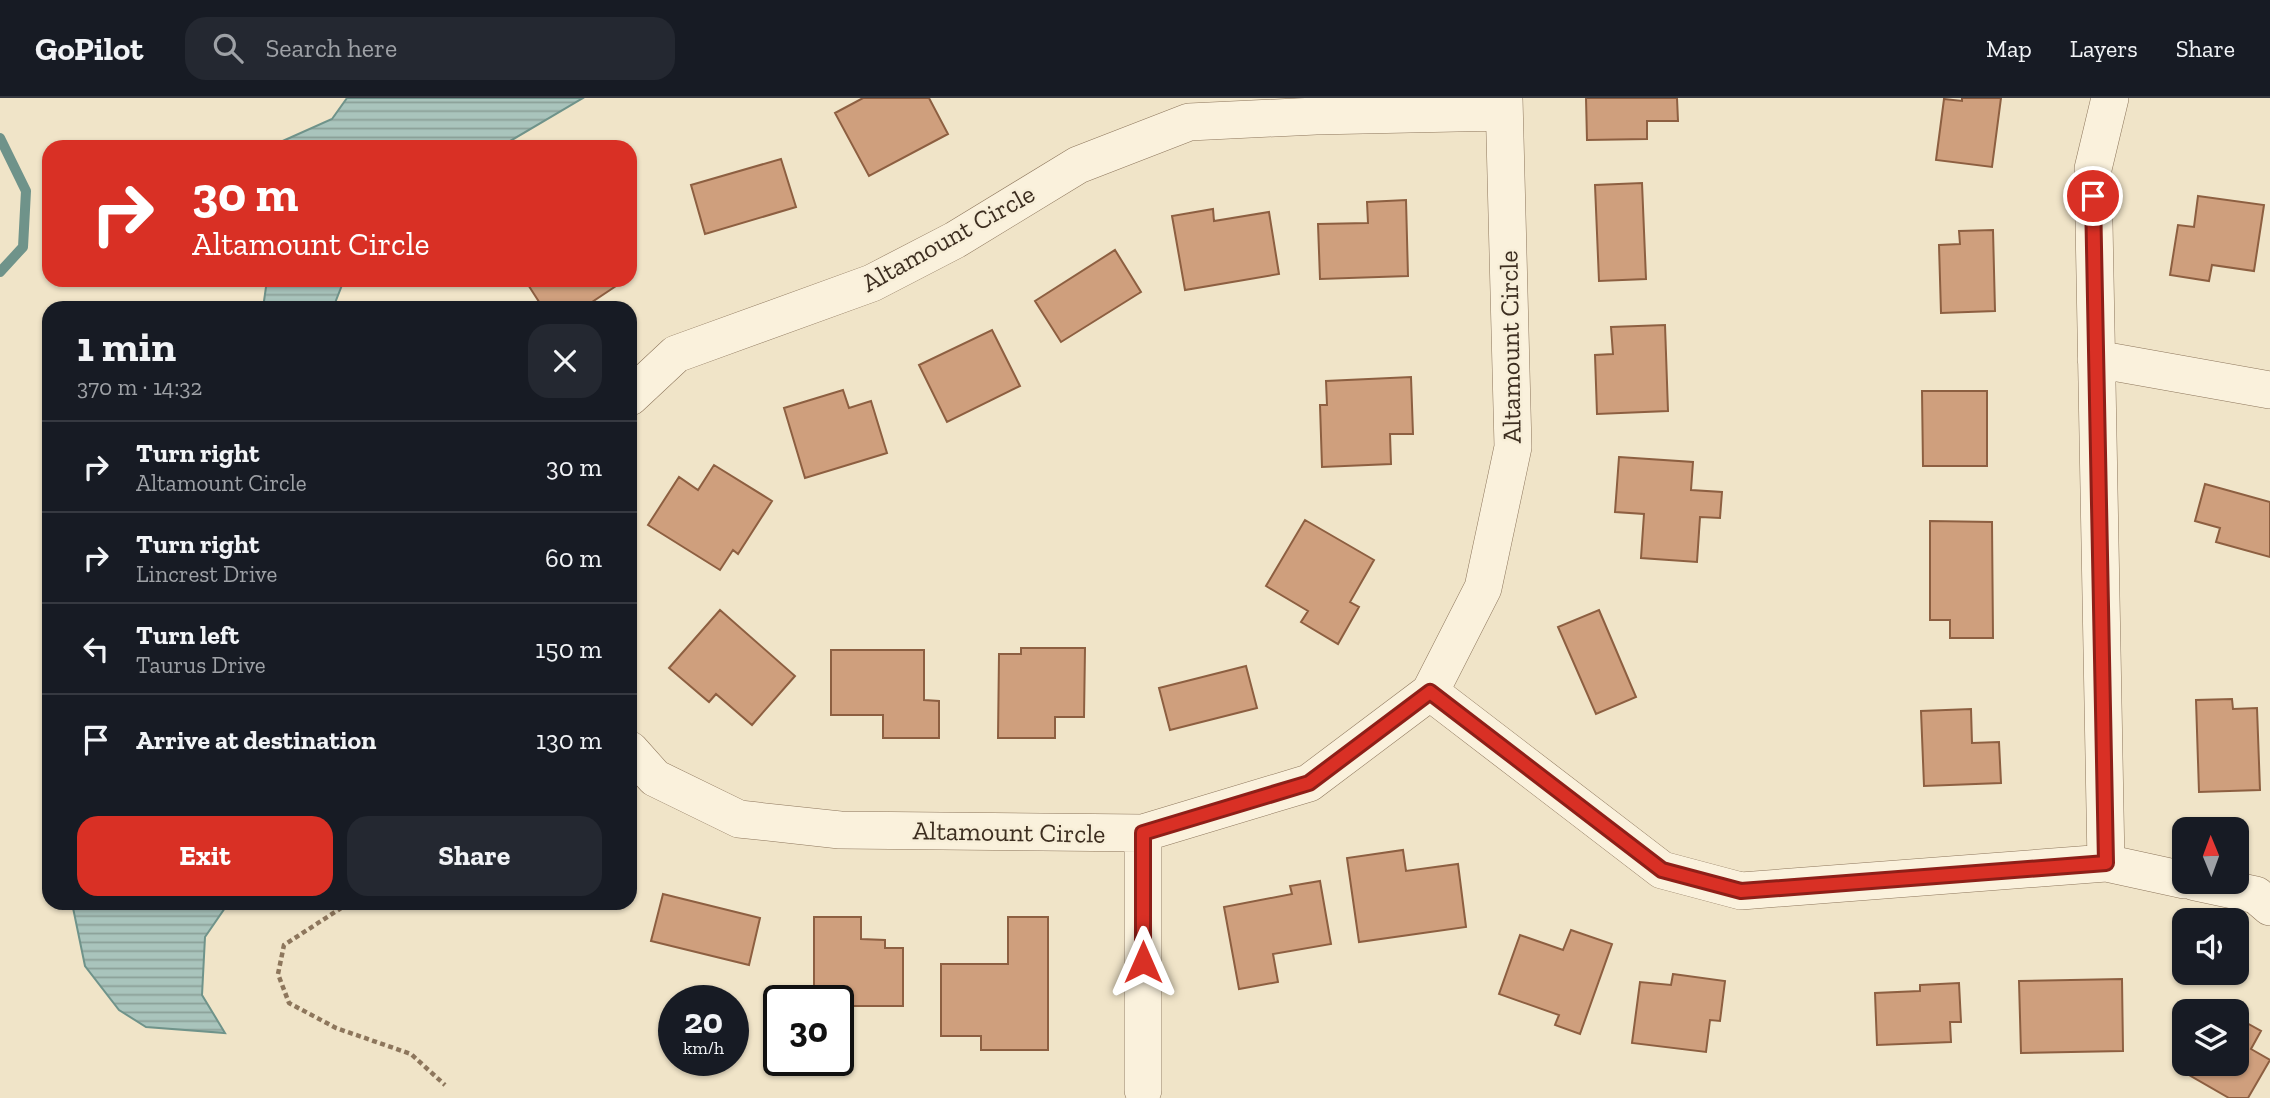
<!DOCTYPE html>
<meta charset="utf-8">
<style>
body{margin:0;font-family:"Zilla Slab",serif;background:#242831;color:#f1f3f6;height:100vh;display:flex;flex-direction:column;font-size:26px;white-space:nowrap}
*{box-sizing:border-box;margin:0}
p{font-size:23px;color:#9ea1a6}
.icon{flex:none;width:38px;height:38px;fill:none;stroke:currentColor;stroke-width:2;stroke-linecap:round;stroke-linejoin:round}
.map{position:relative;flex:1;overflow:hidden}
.drawer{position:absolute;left:42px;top:203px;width:595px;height:609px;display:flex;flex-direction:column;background:#171b24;border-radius:21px;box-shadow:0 2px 5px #0004}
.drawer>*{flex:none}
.banner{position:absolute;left:42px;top:42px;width:595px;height:147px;border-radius:21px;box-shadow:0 2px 5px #0004;background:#d93025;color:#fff;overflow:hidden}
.needle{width:46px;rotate:359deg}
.tools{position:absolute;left:2172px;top:719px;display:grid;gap:14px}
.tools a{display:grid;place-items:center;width:77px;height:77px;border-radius:14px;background:#171b24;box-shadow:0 2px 5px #0004;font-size:35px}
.speed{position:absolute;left:658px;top:887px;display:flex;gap:14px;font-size:35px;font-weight:700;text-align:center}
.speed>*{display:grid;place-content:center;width:91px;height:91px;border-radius:50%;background:#171b24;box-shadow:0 2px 5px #0004;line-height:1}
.speed small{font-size:18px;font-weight:400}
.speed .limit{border:4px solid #111;border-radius:10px;background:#fff;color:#111}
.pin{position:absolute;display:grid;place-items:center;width:60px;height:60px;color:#fff;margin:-30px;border:4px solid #fff;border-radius:50%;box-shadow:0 2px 7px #0007}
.me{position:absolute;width:77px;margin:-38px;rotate:0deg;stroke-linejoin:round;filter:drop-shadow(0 0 5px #0008)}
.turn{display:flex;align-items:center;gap:24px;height:147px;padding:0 35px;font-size:32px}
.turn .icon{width:91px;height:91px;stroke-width:2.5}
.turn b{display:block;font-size:49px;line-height:60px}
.round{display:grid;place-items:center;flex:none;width:74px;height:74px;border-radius:21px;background:#242831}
.summary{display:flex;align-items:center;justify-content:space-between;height:119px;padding:0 35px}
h1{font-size:42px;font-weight:800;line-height:52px}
.cta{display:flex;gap:14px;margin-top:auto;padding:14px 35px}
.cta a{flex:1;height:80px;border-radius:21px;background:#d93025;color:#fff;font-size:28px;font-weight:800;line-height:80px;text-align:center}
.cta a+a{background:#242831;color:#f1f3f6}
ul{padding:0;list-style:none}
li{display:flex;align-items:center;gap:21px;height:91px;padding:0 35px;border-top:2px solid #363941}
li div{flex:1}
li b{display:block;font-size:26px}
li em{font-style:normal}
header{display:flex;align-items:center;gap:42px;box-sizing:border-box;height:98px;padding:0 35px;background:#171b24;border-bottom:2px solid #363941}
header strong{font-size:33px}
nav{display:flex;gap:38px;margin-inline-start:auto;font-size:24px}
.search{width:490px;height:63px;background:#242831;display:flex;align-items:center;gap:18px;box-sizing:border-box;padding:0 24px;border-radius:21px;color:#9ea1a6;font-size:26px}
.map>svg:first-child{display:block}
</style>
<header>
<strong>GoPilot</strong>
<div class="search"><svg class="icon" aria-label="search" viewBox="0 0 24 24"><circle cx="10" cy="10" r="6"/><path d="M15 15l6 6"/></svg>Search here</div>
<nav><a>Map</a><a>Layers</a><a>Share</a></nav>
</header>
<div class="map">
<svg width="2270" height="1000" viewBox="0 0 2270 1000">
<defs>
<pattern id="water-rules" width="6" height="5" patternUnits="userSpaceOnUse" patternTransform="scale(1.75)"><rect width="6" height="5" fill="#a9c4bc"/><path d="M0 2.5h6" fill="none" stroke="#8ba098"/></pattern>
</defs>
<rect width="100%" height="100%" fill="#f0e4c8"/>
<!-- water -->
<path fill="url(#water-rules)" stroke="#6f938a" stroke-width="2" d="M347,0h236l-83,49h-224v-3l56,-25z
M267,182h77l-11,28h-70z
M72,805h160l-7,5 -20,29 -3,58 23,38 -79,-6 -27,-17 -34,-44z"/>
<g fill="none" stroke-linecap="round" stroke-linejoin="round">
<!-- stream -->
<path stroke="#6f938a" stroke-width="10" d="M0,40l26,53 -3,56 -23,25"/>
</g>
<!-- building -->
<path fill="#cf9f7d" stroke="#8d5f41" stroke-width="2" d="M863,0h66l19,36 -79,42 -34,-63z
M1586,0h91l1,23h-31v18l-60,1z
M1962,0h39l-9,69 -56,-7 8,-61 18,2z
M781,61l15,48 -91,27 -14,-49z
M1642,85l4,96 -47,2 -4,-96z
M2198,98l66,9 -10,66 -42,-6 -3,16 -39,-6 8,-50 16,2z
M1406,102l2,76 -88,3 -2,-55 50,-1 -1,-21z
M1213,111l1,12 55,-9 10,62 -94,16 -13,-74z
M1993,132l2,81 -54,2 -2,-68 21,-1 -1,-13z
M1115,152l26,42 -80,50 -26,-41z
M525,182h100l-42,28h-40z
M1665,227l3,86 -71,3 -2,-59 18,-1 -2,-27z
M992,232l28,56 -73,36 -28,-57z
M1411,279l2,57h-23l1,30 -69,3 -2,-62h7l-1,-24z
M843,292l6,18 22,-7 16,52 -82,25 -21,-70z
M1922,293h65v75h-64z
M1619,359l74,5 -2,28 31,2 -2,26 -20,-1 -3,45 -56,-4 3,-44 -29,-2z
M714,367l58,36 -34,53 -5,-4 -13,20 -72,-45 31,-48 19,13z
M2205,386l65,18v55l-54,-15 4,-14 -25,-7z
M1305,422l69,40 -24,42 9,5 -21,37 -37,-22 7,-11 -42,-25z
M1930,423l62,1 1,116h-43v-18h-20z
M720,512l75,66 -43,49 -36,-31 -7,8 -40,-34z
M1599,512l37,87 -40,17 -38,-87z
M1021,550h64l-1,69h-29v21h-57l1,-84h22z
M831,552h93v50l15,1v37h-56v-23h-52z
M1246,568l11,42 -87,22 -11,-42z
M2232,601l1,10 24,-1 3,82 -61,2 -3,-92z
M1971,611l1,34 27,-1 2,41 -77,3 -3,-75z
M1403,752l3,21 52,-7 8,63 -107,15 -12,-84z
M1320,783l11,63 -58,10 5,28 -39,7 -15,-82 68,-13 -2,-8z
M663,796l97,24 -11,47 -98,-24z
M814,819h47v22l24,1v8h18v58h-64l-1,10v-15h-24z
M1008,819h40v133h-67v-14h-40v-72h67z
M1571,832l41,14 -32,90 -25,-9 4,-10 -60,-21 21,-59 43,15z
M1673,876l52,7 -5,40 -10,-1 -4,32 -74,-9 8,-61 31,3z
M2122,881l1,72 -102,2 -2,-72z
M1959,885l2,39h-11l1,20 -74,3 -2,-52 45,-2v-6z
M2236,919l25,14 -10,18 19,11 -22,38h-19l-52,-30 7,-13v9h52z"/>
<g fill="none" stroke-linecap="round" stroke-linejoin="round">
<!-- street casing -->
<g stroke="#8d765c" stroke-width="38">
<path id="street" d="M2096,261l174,31
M630,299l46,-43 196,-71 83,-43 123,-75 111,-43 127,-6 188,-4
M1430,594l232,178 79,21 365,-28 78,17
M630,652l25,28 84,41 101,11 303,3 166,-50 121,-91 53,-104 30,-141 -9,-349
M1143,735v257
M2106,765l-13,-694 17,-71
M2195,784l61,13 14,12"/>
</g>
<!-- path -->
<path stroke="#8d765c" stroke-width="4.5" stroke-dasharray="5 3.5" stroke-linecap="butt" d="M349,805l-65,42 -6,29 11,29 47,25 75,26 34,31"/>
<!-- street -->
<use href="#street" stroke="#faf1dc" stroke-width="37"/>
</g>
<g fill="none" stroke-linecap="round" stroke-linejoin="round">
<!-- route casing -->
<g stroke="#8d1f18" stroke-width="18">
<path id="route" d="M1143,864v-129l166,-50 121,-91 232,178 79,21 365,-28 -13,-667"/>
</g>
<!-- route -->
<use href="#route" stroke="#d93025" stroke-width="12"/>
</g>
<g text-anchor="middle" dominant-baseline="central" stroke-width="5" stroke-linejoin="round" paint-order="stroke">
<!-- street labels -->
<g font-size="26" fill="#3d2e20" stroke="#f7eed8">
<text transform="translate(948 140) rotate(-29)">Altamount Circle</text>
<text transform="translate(1510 249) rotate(-91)">Altamount Circle</text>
<text transform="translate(1009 734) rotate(1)">Altamount Circle</text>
</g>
</g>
</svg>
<div class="tools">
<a><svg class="needle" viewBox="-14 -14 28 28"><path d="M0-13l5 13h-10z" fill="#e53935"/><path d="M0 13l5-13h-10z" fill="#9ea1a6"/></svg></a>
<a><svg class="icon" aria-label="sound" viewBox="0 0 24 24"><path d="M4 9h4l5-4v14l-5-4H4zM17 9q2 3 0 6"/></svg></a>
<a><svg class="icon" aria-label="layers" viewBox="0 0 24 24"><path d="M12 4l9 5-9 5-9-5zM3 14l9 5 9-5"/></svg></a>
</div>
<div class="speed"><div>20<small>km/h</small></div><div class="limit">30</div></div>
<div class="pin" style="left:2093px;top:98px;background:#d93025"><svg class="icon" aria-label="arrive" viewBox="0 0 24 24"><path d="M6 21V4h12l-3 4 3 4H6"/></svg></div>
<svg class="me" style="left:1143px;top:864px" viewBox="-20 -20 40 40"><path d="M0-17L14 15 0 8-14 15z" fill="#d93025" stroke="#fff" stroke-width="4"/></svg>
<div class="banner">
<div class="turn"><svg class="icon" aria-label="right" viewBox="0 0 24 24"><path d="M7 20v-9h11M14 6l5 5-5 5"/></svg><div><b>30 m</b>Altamount Circle</div></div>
</div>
<section class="drawer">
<div class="summary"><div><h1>1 min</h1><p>370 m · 14:32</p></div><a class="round"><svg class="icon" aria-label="close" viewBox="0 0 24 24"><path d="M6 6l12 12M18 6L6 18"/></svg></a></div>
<ul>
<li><svg class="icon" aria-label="right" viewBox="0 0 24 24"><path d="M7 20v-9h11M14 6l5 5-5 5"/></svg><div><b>Turn right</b><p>Altamount Circle</p></div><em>30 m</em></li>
<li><svg class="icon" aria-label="right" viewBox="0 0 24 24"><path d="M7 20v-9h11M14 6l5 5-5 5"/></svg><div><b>Turn right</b><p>Lincrest Drive</p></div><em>60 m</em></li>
<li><svg class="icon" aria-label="left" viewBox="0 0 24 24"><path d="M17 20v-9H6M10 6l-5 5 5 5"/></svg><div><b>Turn left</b><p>Taurus Drive</p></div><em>150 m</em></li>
<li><svg class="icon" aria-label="arrive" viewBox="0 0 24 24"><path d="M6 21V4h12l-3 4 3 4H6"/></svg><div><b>Arrive at destination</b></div><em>130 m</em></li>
</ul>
<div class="cta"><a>Exit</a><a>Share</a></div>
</section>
</div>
